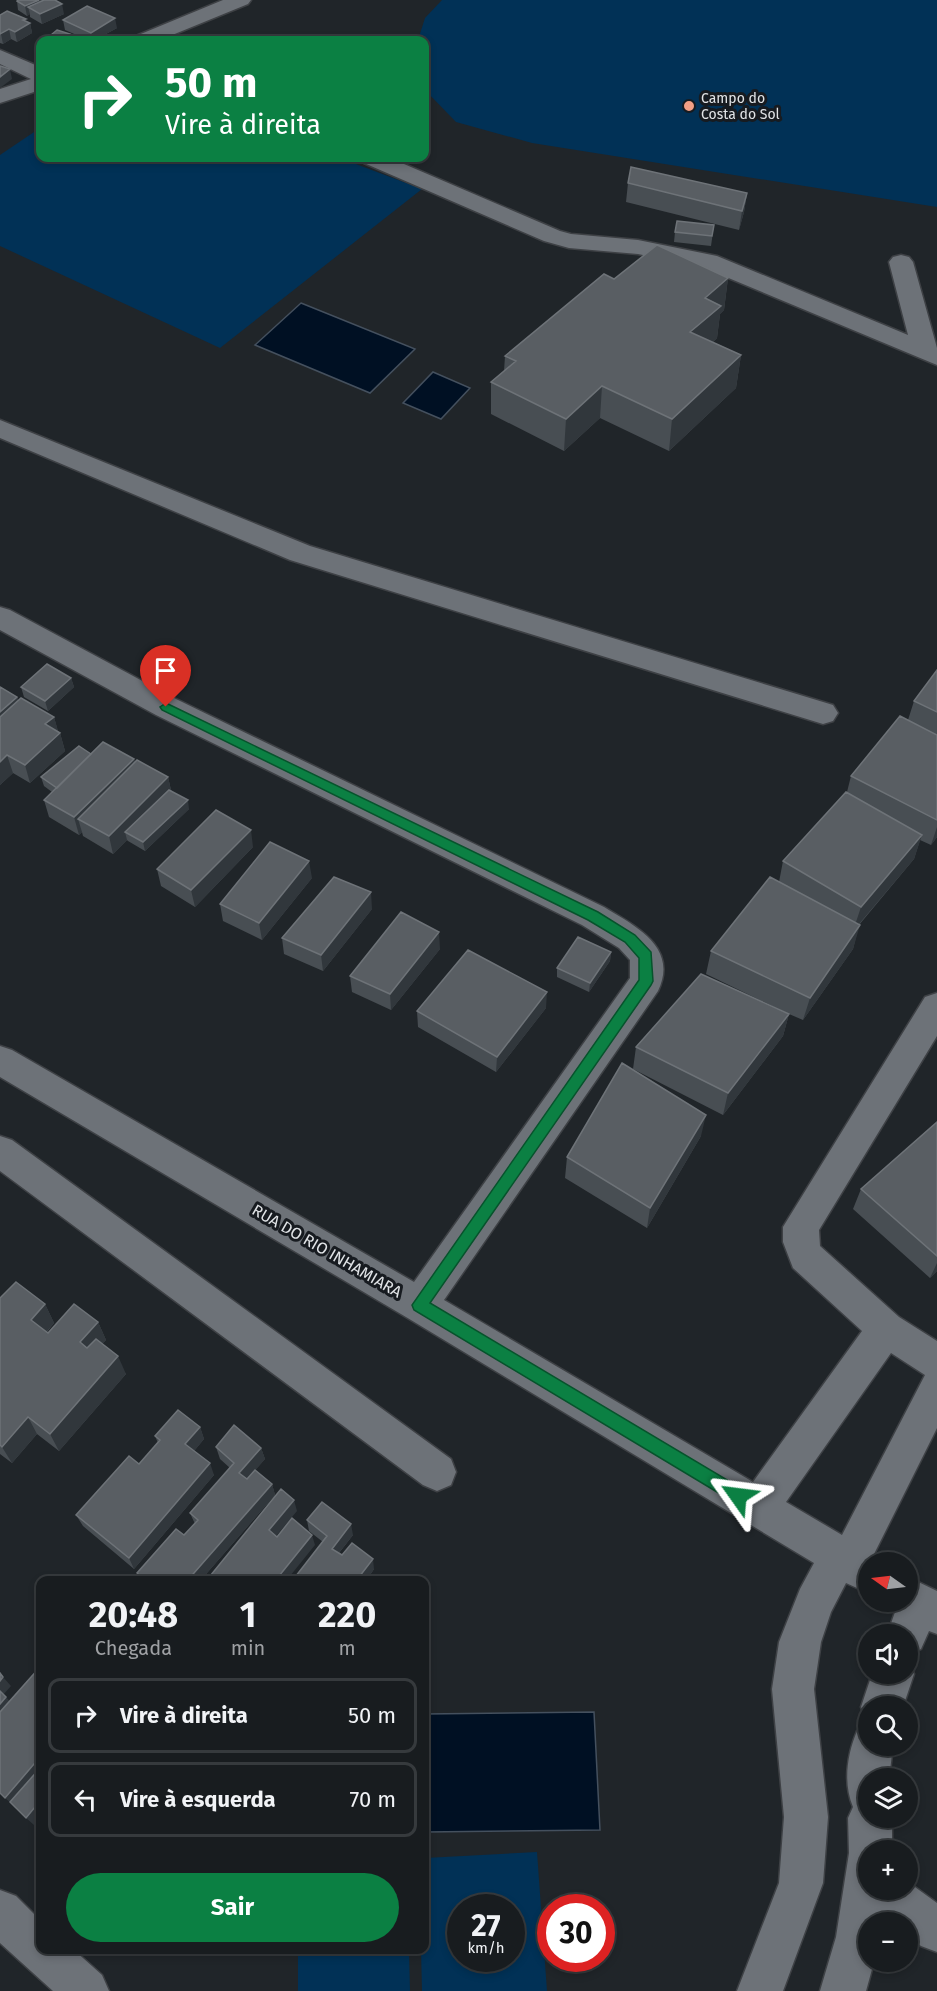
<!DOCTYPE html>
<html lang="pt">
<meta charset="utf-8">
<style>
body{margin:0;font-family:"Fira Sans",sans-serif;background:#25292c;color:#f1f3f6;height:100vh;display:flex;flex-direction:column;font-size:22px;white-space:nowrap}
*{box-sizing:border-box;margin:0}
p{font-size:20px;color:#9fa1a4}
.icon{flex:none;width:33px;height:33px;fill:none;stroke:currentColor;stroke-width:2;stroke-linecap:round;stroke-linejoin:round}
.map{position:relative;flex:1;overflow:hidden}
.side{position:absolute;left:36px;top:1576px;width:393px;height:378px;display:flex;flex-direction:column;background:#181c1f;border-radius:12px;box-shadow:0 3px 9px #0003,0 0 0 2px #363a3d}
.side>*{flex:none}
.hud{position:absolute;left:36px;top:36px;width:393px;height:126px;border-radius:12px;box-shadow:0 3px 9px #0003,0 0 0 2px #363a3d;background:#0b8043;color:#fff;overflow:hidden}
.needle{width:39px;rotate:284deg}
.fabs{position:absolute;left:858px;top:1552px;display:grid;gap:12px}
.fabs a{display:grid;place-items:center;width:60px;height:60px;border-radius:50%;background:#181c1f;box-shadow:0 3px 9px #0003,0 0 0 2px #363a3d;font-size:30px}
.speed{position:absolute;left:447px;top:1894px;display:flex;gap:12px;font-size:30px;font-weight:700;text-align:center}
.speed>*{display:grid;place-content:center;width:78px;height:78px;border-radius:50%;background:#181c1f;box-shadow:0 3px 9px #0003,0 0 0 2px #363a3d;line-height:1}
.speed small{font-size:15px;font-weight:400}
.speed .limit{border:9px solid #d22;background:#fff;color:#111}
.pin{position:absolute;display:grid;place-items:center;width:51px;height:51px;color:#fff;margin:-62px -26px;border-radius:50% 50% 50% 0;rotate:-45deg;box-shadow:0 0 6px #0007}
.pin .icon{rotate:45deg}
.me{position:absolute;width:66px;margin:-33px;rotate:301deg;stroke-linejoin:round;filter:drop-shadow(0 0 4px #0008)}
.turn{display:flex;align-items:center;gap:21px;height:126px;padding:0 30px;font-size:27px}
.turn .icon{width:78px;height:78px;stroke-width:2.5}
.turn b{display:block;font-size:42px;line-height:51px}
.eta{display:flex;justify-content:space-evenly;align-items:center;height:102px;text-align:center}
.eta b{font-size:36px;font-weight:700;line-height:42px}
.action{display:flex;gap:12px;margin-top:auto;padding:12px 30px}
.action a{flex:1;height:69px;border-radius:36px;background:#0b8043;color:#fff;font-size:24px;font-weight:700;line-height:69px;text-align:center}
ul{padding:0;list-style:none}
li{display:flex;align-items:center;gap:18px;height:75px;margin:0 12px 9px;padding:0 18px;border:3px solid #363a3d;border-radius:12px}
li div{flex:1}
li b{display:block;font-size:22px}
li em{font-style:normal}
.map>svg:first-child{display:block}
</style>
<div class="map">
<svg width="937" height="1991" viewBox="0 0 937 1991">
<rect width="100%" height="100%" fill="#202529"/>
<!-- green -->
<path fill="#013156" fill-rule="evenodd" d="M442,0h495v207l-405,-64 -76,-21 -31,-32 -1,-50h-6l7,-22z
M40,128v30h300l82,31 -202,159 -220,-102v-91z
M537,1852l10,139h-125l-1,-41h3l1,-92zM460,1908h52v51h-52z
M298,1950h111l1,41h-112z"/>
<!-- water -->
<path fill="#001023" stroke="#44505e" stroke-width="1.5" d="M301,303l114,46 -45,44 -115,-48z
M433,372l37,16 -29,31 -38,-16z
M594,1712l6,118 -175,2v-118z"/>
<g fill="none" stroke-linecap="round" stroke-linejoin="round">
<!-- minor casing -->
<g stroke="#3e4145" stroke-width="3">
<path id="minor" d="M223,0h28l-3,4 -88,36h-28l4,-4z
M0,50l40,17v23l-40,13v-14l31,-10 -31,-15z
M361,158h29l170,73 11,3 67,6 79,16 191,79 -19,-73 4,-5 8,-2 8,2 4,5 24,86v17l-235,-98 -64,-13 -69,-6 -25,-7 -180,-78z
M0,420l310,126 523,159 5,8 -5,8 -10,3 -533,-164 -290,-122z
M0,607l10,3 166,89 428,208c31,19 75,40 54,84l-214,309 309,182 109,-151 -69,-63 -10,-26v-15l142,-230 12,-4v43l-118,194 1,16 79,71 38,24v87l-63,126 8,5 2,4h-16v30l-22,-10 -15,29 -10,30 -7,47 14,128 -5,66 -40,108h-46l42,-108 5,-66 -12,-128 7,-47 21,-53 14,-26 -408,-246 -406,-240v-31l12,4 402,232 216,-304v-18l-11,-12 -37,-23 -426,-210 -156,-85zM891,1353l34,22 -83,160 -56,-33z
M0,1136l12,4 439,319 5,13 -5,13 -14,6 -14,-6 -423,-314z
M908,1577l29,14v43l-8,-3 -8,18 -13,6v-20h-21l8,-23 -5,-10h18z
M908,1659l6,15 -11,33h-35l-1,15 -6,-15 11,-33h36z
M868,1726v20h25l-4,33h-21v39h24v33h-24v39h40v-8l29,21v49l-16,-6 -13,-10v-13h-18l-7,-5 -1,5h-14v39h6l-8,29h-46l16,-54 13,-84 -1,-35 5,-11c-10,-24 -6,-52 4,-76z
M0,1890l16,6 24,24v30h34l28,25 7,16h-56l-53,-48z"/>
</g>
<!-- minor -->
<use href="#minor" fill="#6d7278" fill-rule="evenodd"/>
</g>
<!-- wall -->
<path fill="#484e53" d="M17,1l47,13 -22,10 -12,-7v-3l-3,2 -9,-6z
M0,15l30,8 2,10 -15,9 -6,-3 -8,5 -3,-1z
M63,20l54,8 -22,12h-7l-23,-10z
M40,45v14l-1,-1 -2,-10z
M628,183l119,10 -3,19 -5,18 -113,-28z
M714,225l-3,21 -37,-4 1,-10z
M728,278l-4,32 -4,4 -3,24 -4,4 28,13 -5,33 -67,63 -69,-33 -36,33 -73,-37v-32l13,-11 1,-15 109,-77z
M937,670v167l-6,8 -11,-5 -6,19 -55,66 -6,24 -50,71 -14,-6 -6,22 -60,79 -90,-46 3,-22 153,-33 -83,-40 5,-23 68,-69 4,-21 64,-69 4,-16 57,-56 6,-19z
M71,678l3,9 -26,24 -24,-14 -3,-10z
M0,687l17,10 1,3 36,17 4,15 2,1 5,18 -35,32 -17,-10 -13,12z
M91,754l43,5 1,4 33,14 3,13 18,19 -44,42 -17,-10 -1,-1 -14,14 -30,-18 -1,-4 -3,3 -30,-18 -5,-17 8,-8 -8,-6 -3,-9z
M253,847l-58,60 -34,-21 -4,-17z
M312,878l-50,62 -39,-19 -3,-17z
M372,909l-49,62 -39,-17 -2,-16z
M440,949l-49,61 -39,-18 -2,-16z
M611,952l-1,9 -21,31 -32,-15v-9z
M546,1008l-50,64 -78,-45 -1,-16z
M937,1122v149l-7,7 -77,-69 8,-20z
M701,1136l-54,92 -82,-50 2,-21z
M0,1298l45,6 9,19 -7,9 1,1 50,-11 8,18 -4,4 24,30 -67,77 -22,-17 -25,29 -12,-9z
M200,1427l4,12 -10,12 20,24 -80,94 -51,-43 -7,-11 63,-51 19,-21 -3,-7z
M216,1447l45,1 4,11 -10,11 17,14 3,11 -75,86h-58l-5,-8 47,-38 11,-11 -5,-11 40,-45 -10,-9z
M307,1520l46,15 -14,18 35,16 -8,12h-74l31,-39 -14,-11z"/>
<!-- shaded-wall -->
<path fill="#31373c" d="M39,0h5l-16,7 2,7 -3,2 -2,-10z
M62,4l2,10 -22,10 -2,-10z
M115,18l2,10 -22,12h-3l-1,-7z
M26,19l1,6 3,-2 2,10 -15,9 -2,-10 8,-12z
M9,29l2,10 -8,5 -2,-10z
M70,34l2,6h-9z
M10,69l2,10 -12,9v-11z
M747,193l-3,19 -5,18 3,-19z
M728,278l-4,32 -4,4 -3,24 -30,26 3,-32 15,-34z
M741,355l-5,33 -67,63 3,-32z
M602,386l-2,32 -36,33 2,-32z
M71,678l3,9 -26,24 -3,-10z
M17,697l6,18 -23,20v-23z
M54,717l5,17 1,-1 5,18 -35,32 -5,-18 20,-41z
M7,755l6,18 -13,12v-23z
M134,759l4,17 -60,43 4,13 -3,3 -5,-18z
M168,777l4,18 -47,37 2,8 -14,14 -4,-18z
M188,800l1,9 -44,42 -2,-9z
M937,827v10l-6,8z
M251,830l2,17 -58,60 -4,-17z
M922,835l-8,24 -61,72 8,-24z
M309,861l3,17 -50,62 -3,-17z
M371,892l1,17 -49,62 -2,-16z
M860,925l-7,24 -50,71 7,-22z
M439,932l1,17 -49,61 -1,-16z
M611,952l-1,9 -21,31 1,-9z
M547,992l-1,16 -50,64 1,-15z
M789,1014l-6,22 -60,79 5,-22z
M706,1115l-5,21 -54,92 3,-20z
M937,1263v8l-7,7z
M45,1304l9,19 -14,16 -9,-19z
M98,1322l8,18 -18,20 -8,-18z
M118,1356l8,18 -67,77 -9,-17z
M28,1417l9,17 -25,29 -10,-16z
M200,1427l4,12 -14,17 -5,-12z
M261,1448l4,11 -22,26 -4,-12z
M210,1463l4,12 -80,94 -5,-11z
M272,1484l3,11 -75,86h-13z
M294,1500l3,11 -25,30 -3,-11z
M351,1524l2,11 -19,24 -2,-10z
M312,1535l3,10 -29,36h-11z
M373,1559l1,10 -8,12h-10z
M3,1677l8,9 -8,9 -3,-3v-11z
M6,1697l8,9 -14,14v-16z
M40,1757v16l-27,32 -8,-7z
M40,1801v16l-6,8 -8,-7z"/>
<!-- building -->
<path fill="#595e63" stroke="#6e7378" stroke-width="1.5" d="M18,0h21l-14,6 -8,-5z
M44,0h11l7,4 -22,10 -12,-7z
M87,6l28,12 -24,15 -28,-13z
M7,11l19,8 -3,1 7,3 -15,9 -6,-3 -9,5v-19z
M57,30l13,4 -7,6h-18z
M0,66l10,3 -10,8z
M631,167l116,26 -5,18 -114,-28z
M677,221l37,4 -2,11 -37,-4z
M657,245l71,33 -23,20 16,8 -31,26 51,23 -69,64 -70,-33 -36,33 -75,-37 25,-21 -11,-5 99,-82 10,5z
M47,664l24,14 -26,23 -24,-14z
M937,670v42l-23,-11z
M0,687l17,10 -17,15z
M21,698l33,19 -9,7 15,9 -35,32 -18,-10 -7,7v-45z
M900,716l37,19v85l-86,-44z
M103,742l31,17 -60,58 -30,-17z
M79,746l12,8 -34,34 -16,-11z
M137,760l31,17 -59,59 -31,-17z
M169,790l19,10 -45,42 -18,-10z
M846,792l76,43 -61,72 -78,-46z
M216,810l35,20 -60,60 -34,-21z
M270,842l39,19 -50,62 -39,-19z
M334,877l37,15 -50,63 -39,-17z
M770,877l90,48 -50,73 -99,-47z
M401,912l38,20 -49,62 -40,-18z
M578,937l33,15 -21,31 -33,-15z
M468,950l79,42 -50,65 -80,-46z
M701,974l88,40 -61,79 -92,-46z
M622,1063l84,52 -56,93 -83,-51z
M937,1122v134l-76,-67z
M16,1282l29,22 -14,16 17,13 26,-29 24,18 -18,20 7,6 9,-9 22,17 -68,78 -22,-17 -26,30 -2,-2v-147z
M178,1410l22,17 -15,17 25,19 -81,95 -53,-43 53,-59 10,8 21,-24 -5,-4z
M234,1425l27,23 -22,25 8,6 8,-9 17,14 -85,97h-40l-10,-8 39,-44 8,6 14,-15 -8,-7 44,-50 -18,-16z
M281,1489l13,11 -25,30 8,7 15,-19 20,17 -37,46h-69z
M322,1502l29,22 -19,25 10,6 10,-12 21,16 -17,22h-64l35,-45 -20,-16z
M40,1667v90l-35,41 -5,-5v-81z
M0,1673l3,4 -3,4z
M0,1691l6,6 -6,7z
M40,1768v33l-14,17 -16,-16z"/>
<!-- route -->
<path fill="#0b8043" stroke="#07532c" stroke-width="1.5" d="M166,703l432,209 37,23 16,17 2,29 -2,4 -221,318 314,187 2,6 -2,5 -6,3 -6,-3 -318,-191 -2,-5 227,-325v-22l-14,-16 -37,-22 -426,-210 -2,-3z"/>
<!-- markers -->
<circle fill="#f39f85" stroke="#171b20" stroke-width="2" cx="689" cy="106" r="6"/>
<g text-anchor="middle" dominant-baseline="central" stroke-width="6" stroke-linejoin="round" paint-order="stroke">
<!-- far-poi labels -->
<g font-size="14" fill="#e1e4e7" stroke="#171b20" text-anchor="start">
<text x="701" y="98">Campo do<tspan x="701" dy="16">Costa do Sol</tspan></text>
</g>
<!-- street labels -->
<g font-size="16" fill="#e1e4e7" stroke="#171b20">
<text transform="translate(327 1251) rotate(30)">RUA DO RIO INHAMIARA</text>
</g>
</g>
</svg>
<div class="fabs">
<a><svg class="needle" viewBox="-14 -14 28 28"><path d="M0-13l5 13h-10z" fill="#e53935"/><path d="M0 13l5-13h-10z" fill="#9fa1a4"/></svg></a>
<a><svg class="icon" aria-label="sound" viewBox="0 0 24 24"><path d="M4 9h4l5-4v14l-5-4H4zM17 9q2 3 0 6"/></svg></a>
<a><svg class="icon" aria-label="search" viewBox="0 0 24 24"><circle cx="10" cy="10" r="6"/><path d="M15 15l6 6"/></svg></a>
<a><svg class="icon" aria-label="layers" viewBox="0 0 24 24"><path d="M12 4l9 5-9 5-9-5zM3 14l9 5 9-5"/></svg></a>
<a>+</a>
<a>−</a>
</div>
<div class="speed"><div>27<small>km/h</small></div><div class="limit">30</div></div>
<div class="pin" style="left:166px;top:707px;background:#d93025"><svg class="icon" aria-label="arrive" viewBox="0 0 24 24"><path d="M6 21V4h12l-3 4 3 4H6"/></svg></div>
<svg class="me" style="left:738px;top:1496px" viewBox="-20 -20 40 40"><path d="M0-17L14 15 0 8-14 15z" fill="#0b8043" stroke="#fff" stroke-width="4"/></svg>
<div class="hud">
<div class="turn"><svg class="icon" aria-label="right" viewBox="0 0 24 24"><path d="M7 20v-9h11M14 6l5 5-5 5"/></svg><div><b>50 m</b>Vire à direita</div></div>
</div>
<section class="side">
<div class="eta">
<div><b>20:48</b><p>Chegada</p></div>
<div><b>1</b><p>min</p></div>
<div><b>220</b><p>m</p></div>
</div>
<ul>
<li><svg class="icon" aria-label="right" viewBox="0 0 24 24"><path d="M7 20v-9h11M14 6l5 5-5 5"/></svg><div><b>Vire à direita</b></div><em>50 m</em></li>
<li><svg class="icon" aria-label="left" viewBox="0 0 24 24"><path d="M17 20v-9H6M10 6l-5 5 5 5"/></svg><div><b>Vire à esquerda</b></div><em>70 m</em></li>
</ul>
<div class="action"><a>Sair</a></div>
</section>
</div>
